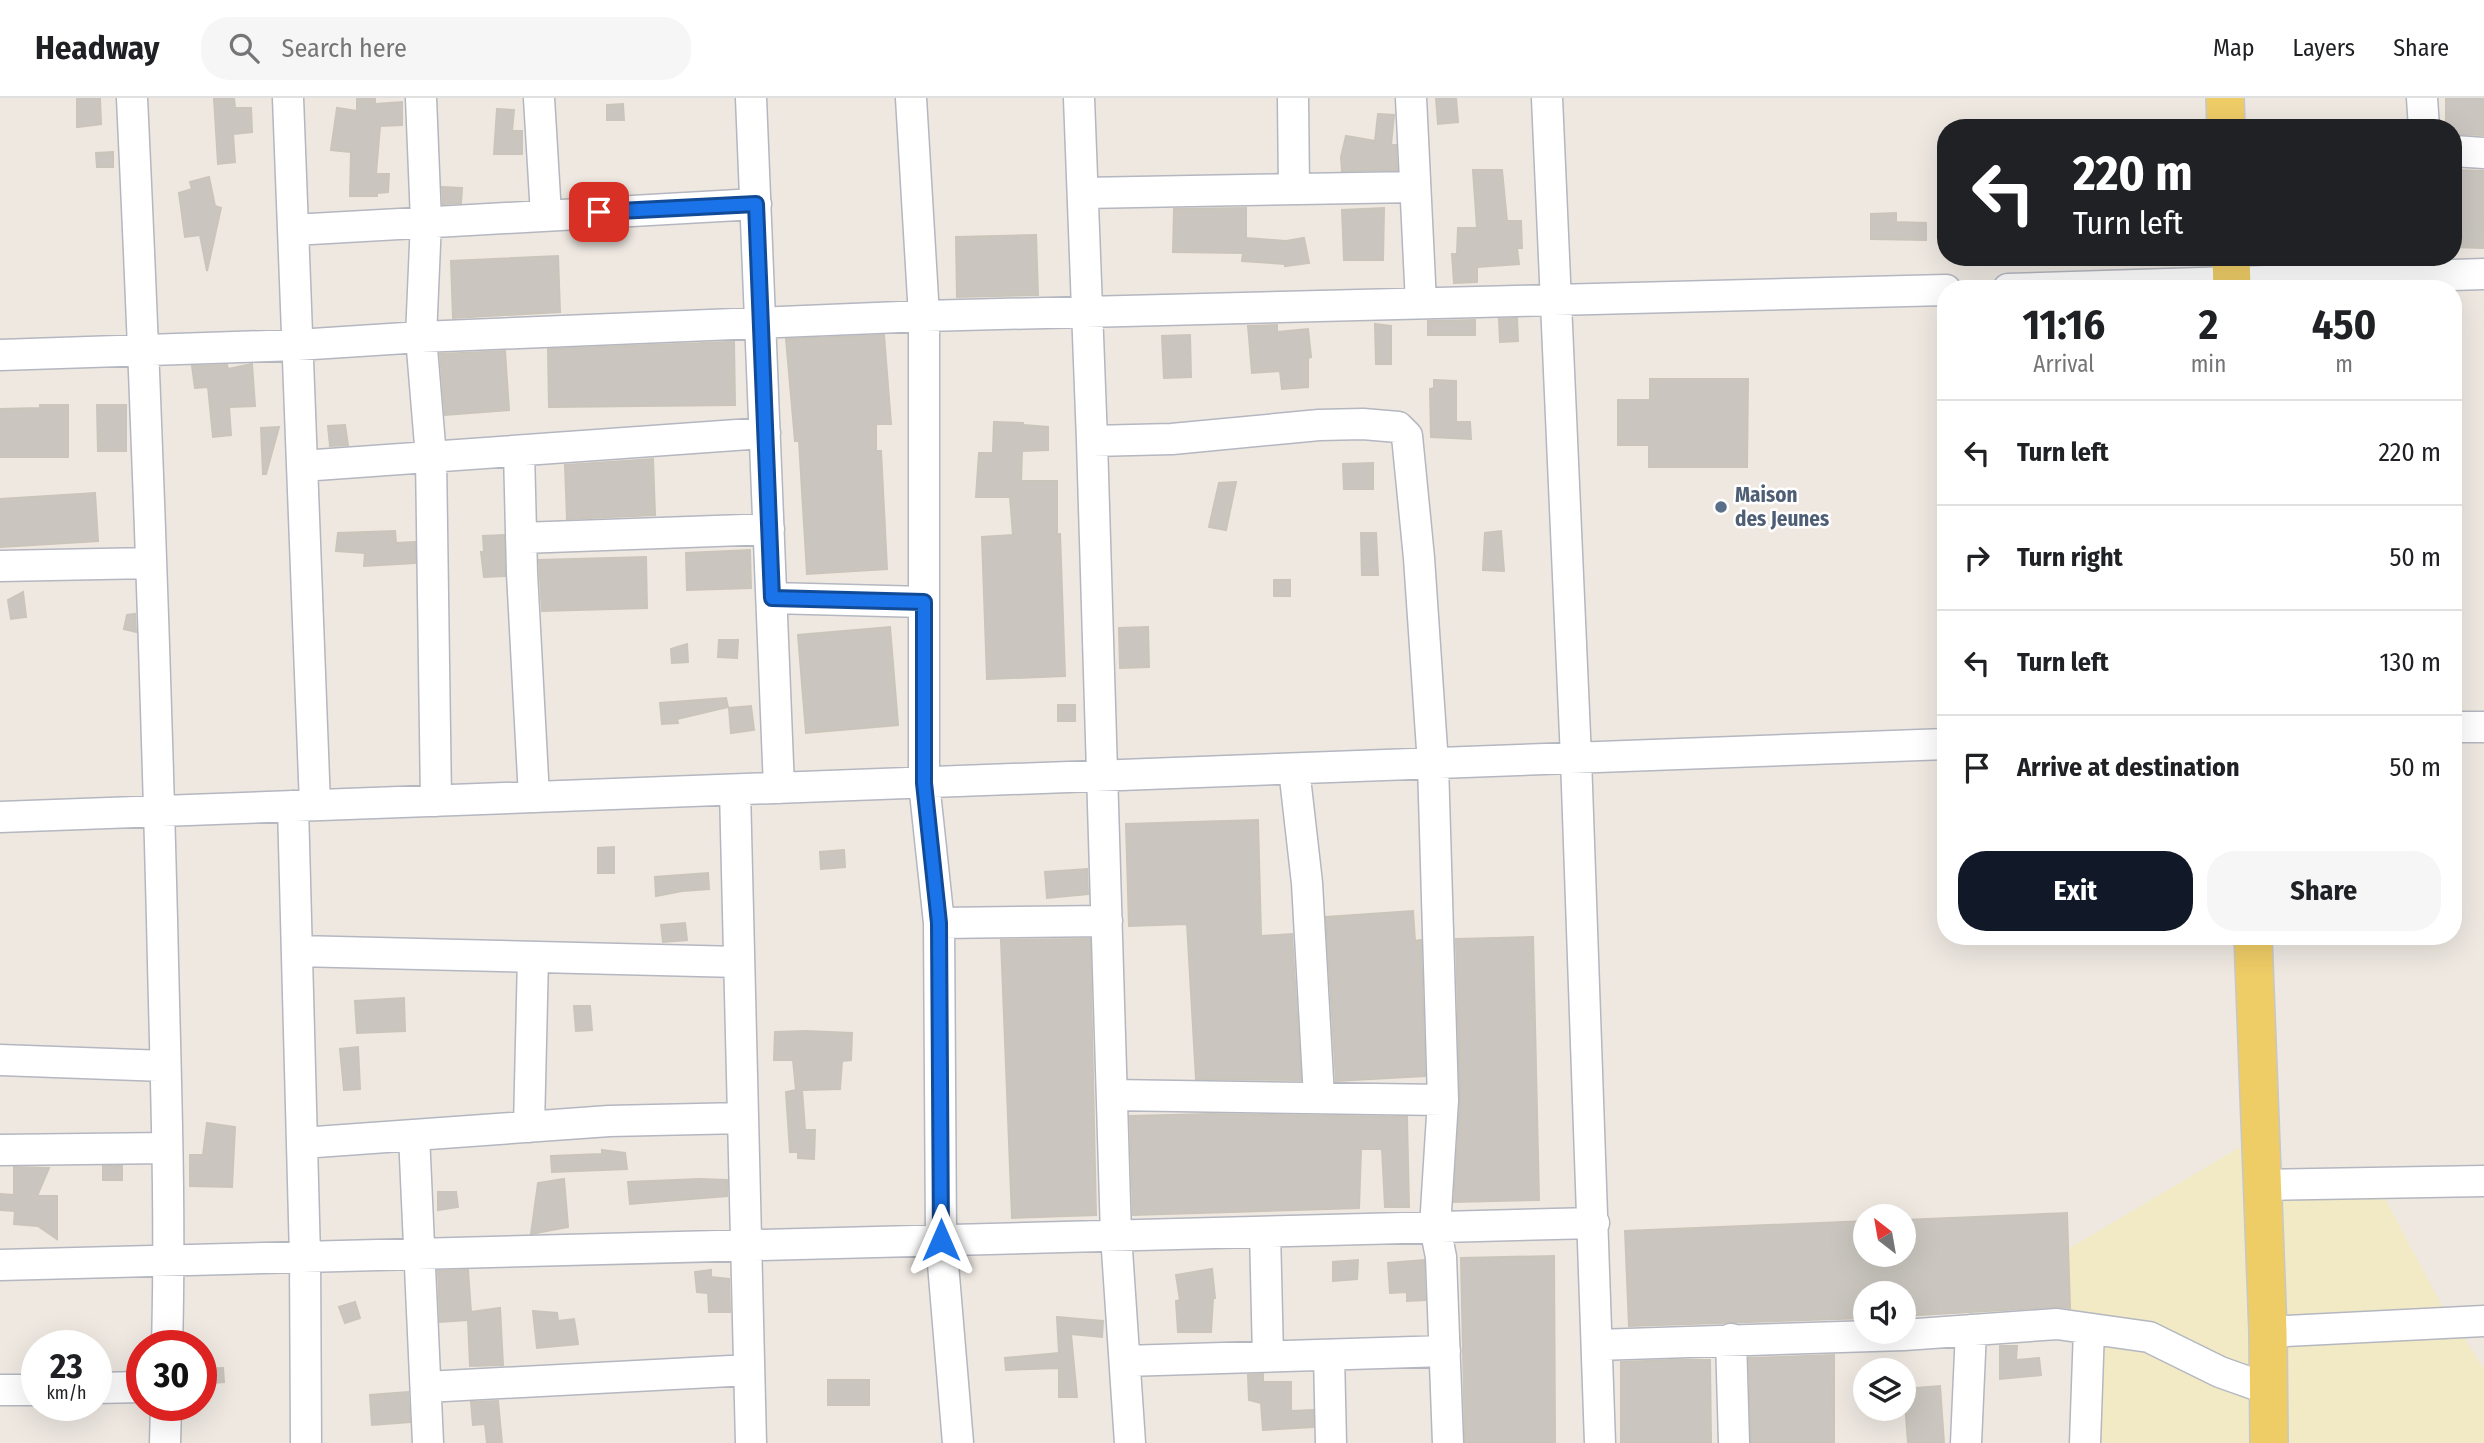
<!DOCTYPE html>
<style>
body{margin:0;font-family:"Fira Sans Condensed",sans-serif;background:#f6f6f6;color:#202124;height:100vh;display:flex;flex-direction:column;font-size:26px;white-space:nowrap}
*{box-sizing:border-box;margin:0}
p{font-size:23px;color:#757577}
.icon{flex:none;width:38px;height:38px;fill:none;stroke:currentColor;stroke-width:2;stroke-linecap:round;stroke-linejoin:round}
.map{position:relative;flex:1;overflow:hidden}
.side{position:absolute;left:1937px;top:182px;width:525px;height:665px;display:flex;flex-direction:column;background:#fff;border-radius:28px;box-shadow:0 7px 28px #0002}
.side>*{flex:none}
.guide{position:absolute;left:1937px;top:21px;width:525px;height:147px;border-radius:28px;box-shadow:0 7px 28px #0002;background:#202124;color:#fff;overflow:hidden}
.needle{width:46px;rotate:329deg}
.tools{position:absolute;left:1853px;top:1106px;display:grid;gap:14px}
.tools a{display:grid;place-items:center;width:63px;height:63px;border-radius:50%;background:#fff;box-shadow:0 7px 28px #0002;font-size:35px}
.speed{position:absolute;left:21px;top:1232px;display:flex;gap:14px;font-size:35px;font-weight:700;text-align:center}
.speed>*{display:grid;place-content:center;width:91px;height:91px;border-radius:50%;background:#fff;box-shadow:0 7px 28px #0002;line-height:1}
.speed small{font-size:18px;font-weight:400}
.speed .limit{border:10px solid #d22;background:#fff;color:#111}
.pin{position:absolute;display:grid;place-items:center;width:60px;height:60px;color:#fff;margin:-30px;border-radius:14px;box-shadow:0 4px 10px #0006}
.me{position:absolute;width:77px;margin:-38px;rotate:0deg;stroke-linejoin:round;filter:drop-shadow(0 0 5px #0008)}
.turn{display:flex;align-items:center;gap:24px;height:147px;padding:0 21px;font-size:32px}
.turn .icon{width:91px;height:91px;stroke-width:2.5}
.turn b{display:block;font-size:49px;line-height:60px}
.eta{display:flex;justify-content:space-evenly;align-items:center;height:119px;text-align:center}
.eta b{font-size:42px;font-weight:700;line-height:49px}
.action{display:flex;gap:14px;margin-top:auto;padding:14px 21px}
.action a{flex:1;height:80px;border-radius:28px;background:#111827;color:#fff;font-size:28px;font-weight:700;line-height:80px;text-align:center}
.action a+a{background:#f6f6f6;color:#202124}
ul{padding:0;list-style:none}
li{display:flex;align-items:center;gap:21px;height:105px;padding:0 21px;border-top:2px solid #e0e0e0}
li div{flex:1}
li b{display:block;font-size:26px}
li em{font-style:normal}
header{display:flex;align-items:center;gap:42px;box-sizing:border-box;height:98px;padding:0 35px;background:#fff;border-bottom:2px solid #e0e0e0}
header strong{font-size:33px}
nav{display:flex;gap:38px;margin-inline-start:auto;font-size:24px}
.search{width:490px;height:63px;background:#f6f6f6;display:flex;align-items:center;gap:18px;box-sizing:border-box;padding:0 24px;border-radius:28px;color:#757577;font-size:26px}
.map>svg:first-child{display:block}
</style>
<header>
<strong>Headway</strong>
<div class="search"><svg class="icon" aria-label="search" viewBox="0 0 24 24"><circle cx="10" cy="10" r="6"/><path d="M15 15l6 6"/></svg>Search here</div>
<nav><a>Map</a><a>Layers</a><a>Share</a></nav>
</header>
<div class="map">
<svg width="2484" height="1345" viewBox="0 0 2484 1345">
<rect width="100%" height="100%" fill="#eee8e1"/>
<!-- sand -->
<path fill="#f2eac5" d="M2247,1045l10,228 -88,-36 -99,-25 -2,-61z
M2377,1085l74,140 -166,8 -14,-135z
M2461,1235l23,36v74h-200l-6,-99z
M2149,1239l119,52 1,54h-184l4,-102z"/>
<!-- building -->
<path fill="#cac6bf" stroke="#cac4ba" stroke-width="2" d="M77,0h23l1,26 -24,3z
M214,0h20l1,10h16l1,24 -19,2 2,28 -17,2z
M357,0h18v6l27,-2v23l-22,1 -4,48h13l-1,18 -11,1v3h-27l1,-44 -20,-2 6,-42 20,3z
M1436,0h20l2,24 -20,2z
M2446,0h38v37l-30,-1v-6h-8z
M623,6l1,16h-17v-15z
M497,11l17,1 -2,21h10v23h-28z
M1378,16l16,1 -3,30h5l1,25 -55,1 -1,-14 5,-21 29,5z
M113,54v15h-16l-1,-14z
M1473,72h29l5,51h14l1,27h-5l2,16 -42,3v15l-23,1 -2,-29h5l1,-26h19z
M2454,72l29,1 1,77 -30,-1z
M209,79l6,29 6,2 -14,63 -7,-36 -15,2 -6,-44 13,-4 -2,-7z
M442,89l20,1 -1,15 -18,1z
M1246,110v30l40,3 18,-3 5,25 -24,3v-2l-43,-3 1,-8 -70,-1 1,-43z
M1384,110l-1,52h-39l-2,-50z
M1896,115v9l30,1v17l-55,-1v-25z
M1036,137l2,60 -81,2 -1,-60z
M558,158l2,56 -107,6 -2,-57z
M1517,220l1,23 -18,1 -1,-23z
M1475,222v15h-47v-14z
M1375,226l16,2v38h-15z
M1277,227v7l31,-3 3,28 -3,1v29l-26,2 -2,-18 -28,2 -4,-47z
M884,237l7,89h-15v27h5l6,118 -80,5 -8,-133h-4l-9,-102z
M1190,237l1,42 -27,1 -2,-42z
M729,244h5l1,63 -186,2 -1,-58z
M505,253l4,59 -64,5 -5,-61z
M252,266l3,42 -26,1 2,28 -18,2 -5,-50 -13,1 -3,-22 35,-1 1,4z
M1650,281h98l-1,88h-98v-22h-31v-45h32z
M1434,282l22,1v41h14l1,17 -40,-2 -1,-48 4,-1z
M40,307h28v52h-68v-48l40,-1z
M97,307h29v46h-28z
M994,324l29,1v2l25,2v23l-26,1 -1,30h36v53h3l5,142 -78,3 -5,-142 31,-2 -3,-38h-34l3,-44h14z
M345,327l3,20 -18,1 -2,-20z
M279,329l-13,47h-3l-2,-46z
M653,361l2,56 -88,4 -2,-54z
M1373,365v26h-29l-1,-25z
M1236,384l-10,48 -17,-3 10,-44z
M95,395l3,48 -98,6v-48z
M395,433l1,12 19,-1v21l-51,3 1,-13 -29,-2 2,-18z
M1501,433l3,40 -21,-1 2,-37z
M1361,435h15l2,42h-16z
M504,437l1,41 -21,1 -3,-25h3l-1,-16z
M750,452l1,38 -64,2 -1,-37z
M646,459l1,51 -105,3 -3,-51z
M1274,482h16v16h-16z
M23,494l3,25 -15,2 -3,-19z
M135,516l1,18 -12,-3 3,-14z
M890,529l8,98 -92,8 -8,-98z
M1148,529l1,40 -29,1 -1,-40z
M719,542h19l-1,18 -19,-1z
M687,546l1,18 -16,1 -1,-14z
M726,600l2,9 -51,12 1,4 -16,1 -2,-21z
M1058,607h17v16h-17z
M751,608l3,24 -23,3 -2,-25z
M1258,722l3,116 31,-2 9,146 -105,-1 -9,-155 -58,2 -3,-102z
M614,749v26h-16v-25z
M844,752l1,17 -24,2 -1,-17z
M1087,771l1,25 -41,4 -2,-26z
M708,775l1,16 -27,2 -26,5 -1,-19z
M1413,813l2,30 6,-1 4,136 -89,5 -10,-164z
M685,825l2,17 -24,2 -2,-17z
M1533,839l6,263 -85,2 6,-102 -4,-161z
M1090,841l6,276 -84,3 -11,-278z
M404,900l1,33 -48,2 -2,-32z
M574,908h16l2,24 -16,1z
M806,933l46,2 -1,27 -9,1 -2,28 -38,1 3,40h10l-1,29 -16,-1v-6h-8l-4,-60 10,-2 -3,-30h-19l1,-28z
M358,949l2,42 -16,1 -4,-41z
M1209,1016l198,3 2,90h-24l-3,-58h-21l-2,59 -226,7 -3,-99z
M207,1025l28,4 -3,60 -42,-1v-31h13z
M602,1052l23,3 2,16 -75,3 -1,-16 51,-2z
M103,1068h19v14h-19z
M14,1069l35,1 -12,28h20v43l-19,-13 -24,-2 1,-13 -15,-1v-16l14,1z
M564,1081l4,48 -37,7 7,-51z
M699,1081l28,1v16l-97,8 -2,-22z
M438,1094h18l2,15 -20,3z
M2067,1115l3,95 -14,-1 -152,9v-23h-38v25l-237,8 -4,-95 241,-10v34h38v-35z
M1554,1158l1,187h-90l-4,-185z
M1358,1162l-1,19 -24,2v-19z
M1424,1162l1,40 -18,1v-9l-17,1 -2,-30z
M1212,1171l3,29h-2l-2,34h-33l-2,-31 4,-1 -4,-25z
M468,1172l3,42 29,-4 3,57 -33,1 -2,-46 -28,2 -2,-51z
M711,1172v7l18,2 1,33h-21l-1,-19 -11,-1 -2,-20z
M355,1204l5,16 -15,5 -6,-16z
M533,1213l24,2 1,8 16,-2 4,25 -41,4z
M1057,1219l46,4 -1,16 -31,-3 6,63h-18v-29l-53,2 -1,-12 54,-5z
M2000,1248h17l-1,14 23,-2 2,17 -41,4z
M1834,1257v88h-83l-2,-85z
M1673,1262h37l1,83h-90v-81z
M223,1270l1,14 -23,2v-15z
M1263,1276v8h28v29l22,-1v17l-50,3 -2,-27 -12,-3 -1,-25z
M828,1282h41v25h-41z
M1940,1288l4,57h-36l-4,-54z
M408,1294l2,30 -38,3 -2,-30z
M498,1303l4,42h-15l-2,-19 -12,1 -2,-23z"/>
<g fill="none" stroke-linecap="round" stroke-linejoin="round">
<!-- minor casing -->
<g stroke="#b4b7c0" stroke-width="33">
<path id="minor" d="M132,0c13,274 23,547 30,821 3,142 9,285 5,427
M288,0l27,707
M421,0l5,123 -5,116 10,120 5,344
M539,0l7,117
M751,0l28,690
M911,0l13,218v467l15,140 2,317 17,203
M1079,0l13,343 24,794 14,208
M1293,0l1,91
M1411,0l10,205
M1547,0l29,660 24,685
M2422,0l2,30
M2454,53l30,2
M1083,95l332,-6
M293,132l463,-26
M2008,191l476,-15
M0,257l297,-10 124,-8 503,-21 1022,-26
M1092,343l80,-2 147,-14 44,-1 35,3 9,9 12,122 14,206 10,336 -8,127 6,30 7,186
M519,353l3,122 12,224
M302,368l463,-33
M521,440l248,-9
M0,468l151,-3
M772,500l152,4
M2454,629h30
M1294,671l13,114 12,214
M735,692l16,653
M293,708l12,451 1,186
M0,719l1946,-73
M939,825l168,-2
M297,853l442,11
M0,962l165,6
M1112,997l331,5
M529,1029l4,-170
M414,1037l14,308
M302,1045l307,-22 134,-3
M0,1052l167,-2
M2261,1087l223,-4
M1265,1134l3,124
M0,1167l1594,-42
M2268,1234l216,-11
M1731,1241l3,104
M1597,1247l307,-10 153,-11 92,13 71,35 48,17
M1329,1257l2,88
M1125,1263l320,-10
M426,1289l323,-17
M96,1290l46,-1
M0,1292h37
M165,1345l1,-38
M1966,1345l5,-113
M2085,1345l4,-114"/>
</g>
<!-- major casing -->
<g stroke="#c8c8c8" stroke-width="40">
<path id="major" d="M2225,0l1,30
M2231,159l1,32
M2253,838l15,396 1,111"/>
</g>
<!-- minor -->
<use href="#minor" stroke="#fff" stroke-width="30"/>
<!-- major -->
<use href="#major" stroke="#ec6" stroke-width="37"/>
</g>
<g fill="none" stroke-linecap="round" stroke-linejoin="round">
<!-- route casing -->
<g stroke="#114b97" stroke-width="18">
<path id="route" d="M599,114l157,-8 16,394 152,4v181l15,140 2,317"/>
</g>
<!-- route -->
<use href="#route" stroke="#1a73e8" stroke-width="12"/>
</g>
<!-- markers -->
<circle fill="#5c6f8a" stroke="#fff" stroke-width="2.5" cx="1721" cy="409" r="7"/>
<g text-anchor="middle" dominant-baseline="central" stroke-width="5" stroke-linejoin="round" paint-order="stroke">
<!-- service labels -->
<g font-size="21" font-weight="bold" fill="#4e5e75" stroke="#fff" text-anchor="start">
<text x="1735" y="397">Maison<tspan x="1735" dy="24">des Jeunes</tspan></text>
</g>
</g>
</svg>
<div class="tools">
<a><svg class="needle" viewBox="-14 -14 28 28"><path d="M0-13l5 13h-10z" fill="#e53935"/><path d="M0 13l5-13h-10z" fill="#757577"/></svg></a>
<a><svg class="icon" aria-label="sound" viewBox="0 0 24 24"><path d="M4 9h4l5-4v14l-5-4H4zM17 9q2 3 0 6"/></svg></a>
<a><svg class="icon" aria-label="layers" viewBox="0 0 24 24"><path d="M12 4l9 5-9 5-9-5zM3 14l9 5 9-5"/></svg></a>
</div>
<div class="speed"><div>23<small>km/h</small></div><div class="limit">30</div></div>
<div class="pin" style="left:599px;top:114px;background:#d93025"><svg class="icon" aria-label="arrive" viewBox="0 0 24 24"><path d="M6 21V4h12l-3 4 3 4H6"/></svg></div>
<svg class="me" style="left:941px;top:1142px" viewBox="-20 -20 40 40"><path d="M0-17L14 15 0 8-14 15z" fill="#1a73e8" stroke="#fff" stroke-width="4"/></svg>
<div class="guide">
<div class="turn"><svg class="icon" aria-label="left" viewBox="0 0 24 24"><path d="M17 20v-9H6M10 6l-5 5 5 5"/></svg><div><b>220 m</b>Turn left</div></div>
</div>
<section class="side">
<div class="eta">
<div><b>11:16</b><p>Arrival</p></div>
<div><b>2</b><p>min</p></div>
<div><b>450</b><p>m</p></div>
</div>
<ul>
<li><svg class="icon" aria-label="left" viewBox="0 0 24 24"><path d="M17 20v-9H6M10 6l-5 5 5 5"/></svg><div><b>Turn left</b></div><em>220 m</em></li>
<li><svg class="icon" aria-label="right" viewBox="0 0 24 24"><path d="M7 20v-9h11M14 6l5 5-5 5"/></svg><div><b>Turn right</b></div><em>50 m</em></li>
<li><svg class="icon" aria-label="left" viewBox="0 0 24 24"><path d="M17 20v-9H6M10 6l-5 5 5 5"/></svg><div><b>Turn left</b></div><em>130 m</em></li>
<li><svg class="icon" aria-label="arrive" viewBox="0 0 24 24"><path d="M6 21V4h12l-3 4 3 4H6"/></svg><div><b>Arrive at destination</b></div><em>50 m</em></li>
</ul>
<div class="action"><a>Exit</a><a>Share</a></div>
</section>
</div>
